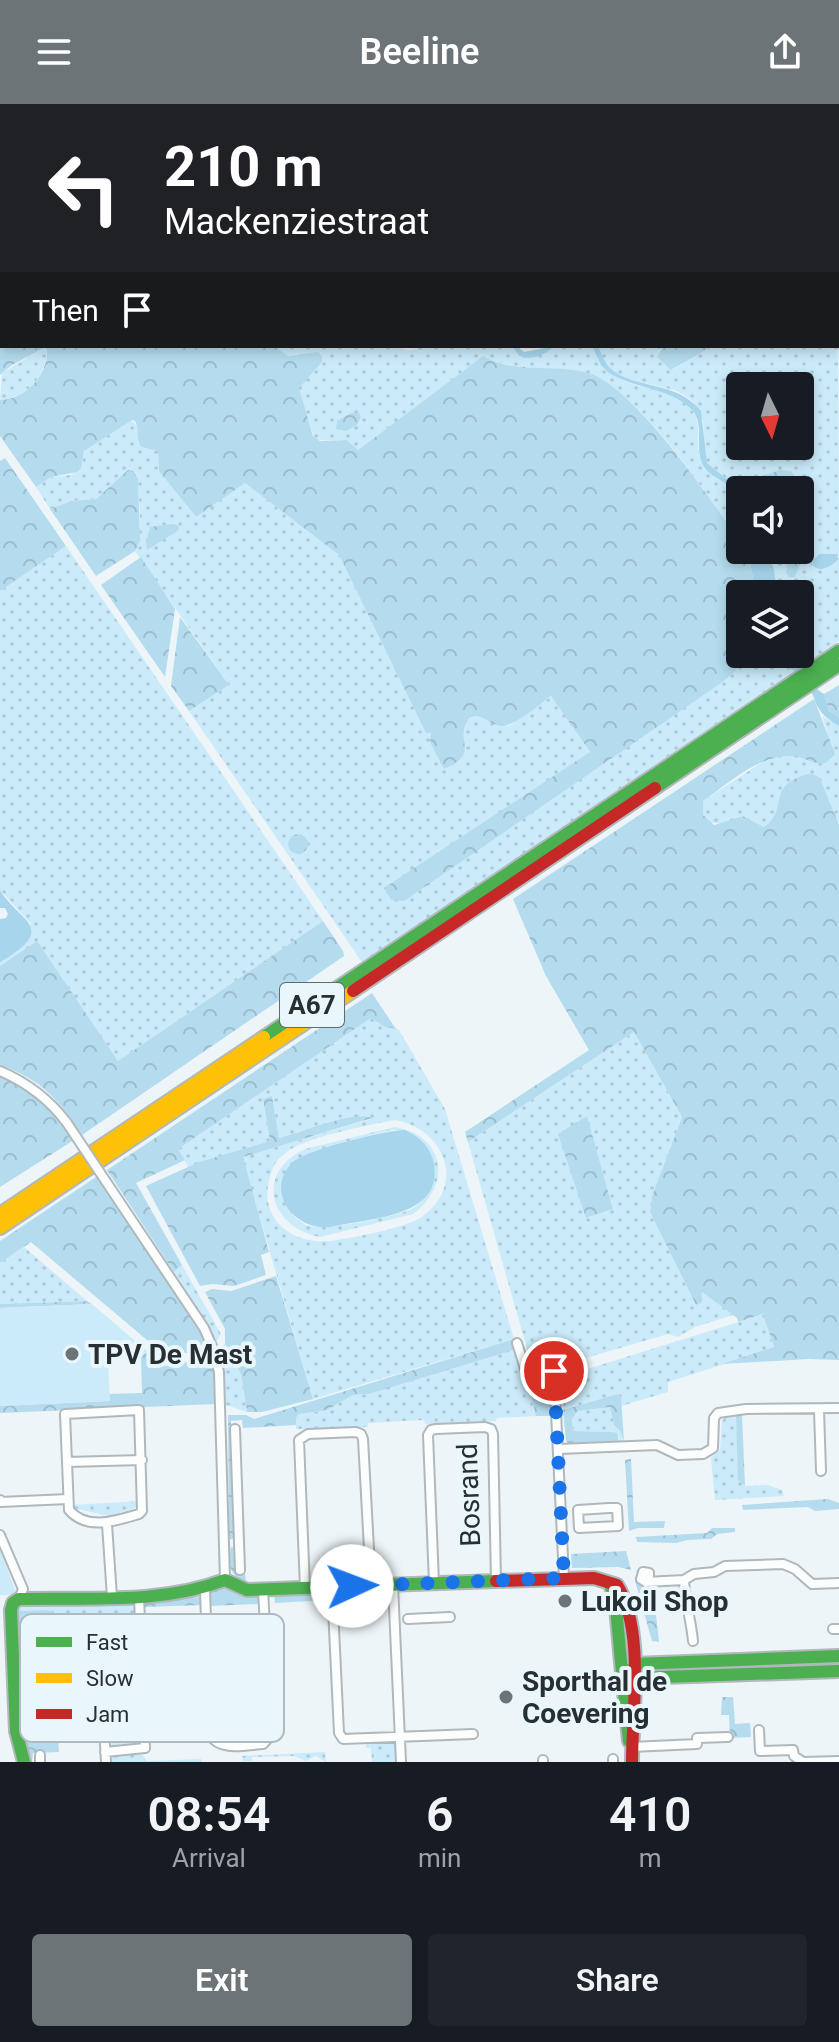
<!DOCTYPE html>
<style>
body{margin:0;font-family:Roboto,sans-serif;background:#20242c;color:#f1f3f6;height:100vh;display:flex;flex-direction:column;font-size:30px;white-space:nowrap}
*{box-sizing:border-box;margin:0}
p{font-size:26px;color:#9ea1a6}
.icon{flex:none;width:44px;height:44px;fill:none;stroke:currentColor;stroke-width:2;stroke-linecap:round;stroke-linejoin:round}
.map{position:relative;height:1658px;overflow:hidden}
.sheet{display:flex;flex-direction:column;background:#171b24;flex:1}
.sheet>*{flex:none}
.banner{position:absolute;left:0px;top:0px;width:840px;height:244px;box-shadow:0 4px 12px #0003;background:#202124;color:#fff;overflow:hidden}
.needle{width:52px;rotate:175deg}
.buttons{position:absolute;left:726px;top:268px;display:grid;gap:16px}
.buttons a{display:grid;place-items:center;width:88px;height:88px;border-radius:8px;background:#171b24;box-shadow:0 4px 12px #0003;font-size:40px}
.pin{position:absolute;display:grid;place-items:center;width:68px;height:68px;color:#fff;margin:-34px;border:4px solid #fff;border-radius:50%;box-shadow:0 2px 8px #0007}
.me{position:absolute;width:88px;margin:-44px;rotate:88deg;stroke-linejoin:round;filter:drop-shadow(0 0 6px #0008)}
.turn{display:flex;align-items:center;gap:28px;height:168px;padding:0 32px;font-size:36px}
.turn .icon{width:104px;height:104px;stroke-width:2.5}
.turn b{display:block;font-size:56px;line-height:68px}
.then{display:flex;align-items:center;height:76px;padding:0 32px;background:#0003;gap:16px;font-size:30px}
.eta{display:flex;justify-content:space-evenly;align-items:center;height:136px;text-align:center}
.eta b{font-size:48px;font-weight:600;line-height:56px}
.primary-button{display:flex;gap:16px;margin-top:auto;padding:16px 32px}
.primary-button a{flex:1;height:92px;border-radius:8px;background:#6c7478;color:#fff;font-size:32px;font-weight:600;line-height:92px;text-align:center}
.primary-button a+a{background:#20242c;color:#f1f3f6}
header{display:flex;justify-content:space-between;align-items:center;height:104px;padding:0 32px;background:#6c7478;color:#fff;font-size:36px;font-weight:600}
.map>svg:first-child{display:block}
</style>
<header><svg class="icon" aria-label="menu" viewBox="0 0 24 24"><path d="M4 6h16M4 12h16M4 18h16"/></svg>Beeline<svg class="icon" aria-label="share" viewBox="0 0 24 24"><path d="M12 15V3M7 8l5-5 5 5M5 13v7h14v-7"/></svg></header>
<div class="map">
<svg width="839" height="1658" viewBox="0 0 839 1658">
<defs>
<pattern id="grass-dots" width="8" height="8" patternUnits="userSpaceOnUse" patternTransform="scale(2)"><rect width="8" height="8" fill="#cbebfa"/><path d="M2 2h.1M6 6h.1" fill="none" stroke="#aecad7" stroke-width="1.8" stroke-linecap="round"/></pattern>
<pattern id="forest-crowns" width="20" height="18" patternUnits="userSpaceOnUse" patternTransform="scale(2)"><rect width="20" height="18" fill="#b4dcee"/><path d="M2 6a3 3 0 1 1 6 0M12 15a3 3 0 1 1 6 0" fill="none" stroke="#9bbdcd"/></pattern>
<pattern id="wetland-marsh" width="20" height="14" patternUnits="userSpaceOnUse" patternTransform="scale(2)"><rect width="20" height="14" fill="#cbebfa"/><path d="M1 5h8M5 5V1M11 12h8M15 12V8" fill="none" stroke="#aecad7"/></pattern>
</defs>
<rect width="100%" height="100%" fill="#edf5f8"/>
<!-- grass -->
<path fill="url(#grass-dots)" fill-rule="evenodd" d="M536,0h205l-203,2z
M838,171l1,281 -19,-2 -8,10 1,2 12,3 14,-10v82l-37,26 -5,-13h3v-60h-23l-3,-25 -8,-19h22l-2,12 15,2 5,-15 -6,-24v-35c-25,0 -34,-22 -59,-7l-1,33 -5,-6 -2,-26 -26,-21c-6,-18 1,-39 -9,-55 -19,-29 -65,-18 -89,-40 -6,-6 -8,-14 -11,-22h65l-5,5 14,19 41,-24h125zM740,282h60v60h-60z
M275,242h123c8,7 17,4 26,0h88l7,10c25,4 21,-6 38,-10 11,-2 25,0 35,0 23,53 63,31 96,60 19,17 3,39 15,58 7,11 19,15 27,24l-4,25 4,15c-27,-40 -98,-145 -145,-155 -34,-8 -71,0 -102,-17l-125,94 -11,-10h-31c-3,-5 -18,-48 -17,-52 1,-5 6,-8 9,-12l-9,-22 -11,2z
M44,244l3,1c1,25 -22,51 -47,51l2,-27z
M131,316l7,7v16l3,4 17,4 1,20 37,46 49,-34 94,72 87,177h5l13,37c35,-15 10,-27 25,-51 12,-4 27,5 40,8l43,-30 38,57 -205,135 6,12 333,-219 30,-27h29l7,15 6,1 -434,292 -173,-251 40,-26 -94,-134c7,-14 6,-67 -2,-80l-5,-1 -32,29 -25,2 -21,8 -14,-22 15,-10 20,-2 10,-7 3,-17z
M66,442l257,375 -205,140 -81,-119 -37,24v-4l31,-38 -31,-34v-299z
M822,612l17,10v99l-19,-47 -8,-5c-48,11 -21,35 -48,54l-21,-11 -20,7h-13l-7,-8v-14l61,-40 17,-5 53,-2z
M371,914l14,9 14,3 46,79 69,230 -201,60 -71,-242 129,-38c-25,-7 -67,12 -92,19l-7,-41 -9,2 7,42 -82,26 -10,-18zM395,1016c51,9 72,67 25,98 -16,10 -64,19 -83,22 -35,7 -75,-13 -69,-54 2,-12 6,-25 16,-32 20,-17 84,-29 111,-34z
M634,928l48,85 -30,79 -2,16 46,93 6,-13 31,23 -38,12 -17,10 -10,-3 -134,39 -66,-231zM587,1013l26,92 -26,9z
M395,1023c51,9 57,58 18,87l-93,23c-52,-10 -65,-65 -15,-88zM393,1026l17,2 14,11 7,45c-4,7 -9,14 -16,19 -15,10 -92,24 -109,18 -11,-5 -19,-16 -22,-28 -2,-12 0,-25 9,-34 10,-11 83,-30 100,-33z
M24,1143l63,54 -87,3v-41z
M182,1161l39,69 -5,9 -42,-71z
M764,1210l10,34 -106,34v10l-47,14v-9l-4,-3 -54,16 -1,-33z
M225,1239l16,31 6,38 -21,-7 -7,-53z
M517,1245l19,67 -39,2 -1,3 -71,3 -1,-4 -56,3v4l-72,2v-11l3,-4 28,-4 26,-15 16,-1z
M611,1303l3,18 6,6 4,10 -5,1v-4l-7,-6 -39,-1 -1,-12 6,-8z
M736,1311l3,65 6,6 23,-1 14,5 2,6 -69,4 -4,-42 9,-9 2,-28 2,-3z
M139,1397l-1,6 -29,9 -36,-8 -1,-3z
M137,1499l4,113 -46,3 37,-26 -1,-16 -25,15 -55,-82 -32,1 1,-3 7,-4z
M839,1554v10l-197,7 -3,-6z
M140,1623l2,18 -30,2 -1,-18z
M395,1639l1,19h-24l-1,-14h-5v-4z
M325,1648l1,10 -10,-6 -10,5 -12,-5 -42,1v4h-9l-1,-5z
M141,1649l6,8 54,-2 1,3h-91v-7z"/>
<!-- forest -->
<path fill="url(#forest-crowns)" d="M0,0l89,2h-87v240h273l13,10 30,-4 4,4v6l-23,26 14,48 7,5 27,-1 11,10 125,-94c33,19 73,7 108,18 44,15 123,128 149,169v7h4l5,7 7,37h-16v60h14l-30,27 -320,220 -13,-1 -7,-12 206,-136 -39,-56c-11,8 -38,32 -51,30 -13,-3 -17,-13 -31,-8 -16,25 13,34 -25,51l-14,-27 1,-9h-5l-87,-178 -94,-72 -49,34 -37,-46 -1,-20 -17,-4c-6,-8 -1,-17 -6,-26l-3,-1 -48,31 -3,17 -4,4 -26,5 -15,10 -36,-51v-36c25,0 49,-26 47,-51l-3,-1 -32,17 -12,10z
M663,242h50l-42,24 -14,-13z
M351,309h8l2,3 -4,9 -11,6 -10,-2 1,-8z
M5,354l61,88 -66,45v-130z
M128,366l5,1 5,8 2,62 -5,10 -39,25 -46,-67 21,-8 25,-2z
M780,366l11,1 4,6 -1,13h-53v-7z
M172,420l6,1 1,5 -32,20 -1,-8 4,-15z
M800,421l6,24 -11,28h-7l-2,-15 2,-12h12z
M141,453l34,52 -10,68 -64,-92z
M180,513l49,68 -40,26 -18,-25z
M839,581v32l-10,-6 -5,-17z
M814,595l21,55 -9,9c-15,2 -21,-7 -35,-7 -33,-1 -63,28 -88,45v14l11,10 29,-9 21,11c27,-19 -1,-43 48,-54l8,5 19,47v535l-30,-1 -87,5 52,-17 -11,-33 -25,8 -1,-4 -35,-26 -1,11 -5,2 -46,-93 2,-16 30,-79 -48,-85 -166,110 -3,-10 124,-82 -43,-74 -33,-77z
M288 740a10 10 0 1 1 20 0a10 10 0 1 1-20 0Z
M323,817l20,30 1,5 -262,179c-23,-35 -41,-56 -82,-70v-99l37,-25 81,120z
M372,889l24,36 -11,-2 -14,-9 -193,131 7,11 -49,23 46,82 -8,7 -67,-102z
M0,972l45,26 29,38 -74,47z
M272,992l7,42c24,-6 71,-27 93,-20l-129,39 26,95 -8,3 5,20 -32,11 -22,-2 -12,2 -54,-100 53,-24 71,-21 -7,-42z
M587,1012l26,93 -27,9 -28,-84z
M99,1071l97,144 11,29 -40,9 -136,-115 -31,21v-22z
M276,1172l37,123 -51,13h-15l-6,-38 -16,-31v-14l-20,-37 7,-3 19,2z
M87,1197l5,3 -92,4v-4z
M514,1235l3,10 -148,45 -16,1 -26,15 -28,4 -3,4v7l-53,3 -1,-8 -11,1 4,117 -6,2 -1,-125h18l8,4z
M148,1248l18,14 46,-9 4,18 1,29 -217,9v-7l109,-5v-7l33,-1 -1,-37z
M542,1272l7,1 2,39h-15l-9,-36z
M617,1290l4,3 3,44 -4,-10 -6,-6 -4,-18 -32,4 -6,8 1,12 39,1 5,1 2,9 -50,2 -3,-3 -3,-31z
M742,1310l3,72 -7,-6 -2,-65z
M631,1355l3,63 31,-1 -1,7h-26l-9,3 -4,-71z
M828,1395l11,4v6l-24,2 -7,-4 -65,3 -1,-5z
M712,1424h23v4l-18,2 -6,5 -23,1 -12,3 -39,-1 -1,-5 71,-4z
M231,1443l5,1 1,24 8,-1 1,13c-16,-9 -20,-20 -15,-37z
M626,1447l5,19 -13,-3 -46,1 -1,-14z
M639,1475l8,5 1,27 8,4 3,27 -7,-1 -17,-60z
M227,1481l31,9 1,10 -49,2 -1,-12z
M390,1485v10l-51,2v-10z
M330,1488v8l-55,3 -1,-8z
M203,1493v8l-58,2v-8z
M47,1506l6,1 52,81 26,-15 1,16 -37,26 -38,4 2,29 -26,1 -1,9h-4l-4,-29 24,-8 15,-14 -43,-67 -1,-33z
M722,1593h11l2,27 15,-1 1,14 -21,1 -1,-23h-8z"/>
<!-- wetland -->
<path fill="url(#wetland-marsh)" d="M110,0h197l2,2h-195z"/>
<!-- green -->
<path fill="#cbebfa" d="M92,1200l56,48 -7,4 -33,2 2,43 -110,5v-98z
M0,1445l17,46h-17z"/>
<!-- water -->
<path fill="#a6d5ec" d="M512,242h5l7,6 31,-6c-12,9 -21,15 -36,10z
M592,242h6c4,8 6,16 12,22 24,22 67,12 91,43l6,52 26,21 2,26 5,6v27c-18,-30 -10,-24 -10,-55 -8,-10 -21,-11 -27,-23 -10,-20 4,-43 -14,-58 -21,-19 -56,-19 -80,-34l-8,-8z
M744,446h22l8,19 3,25h-21l-7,-37z
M820,450h16l3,5c-8,7 -17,14 -26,7l-1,-5z
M783,550h14c4,13 14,33 27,40l5,17 10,6v9c-16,-9 -22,-17 -26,-31l-17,-24 -6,-2z
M0,786c19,32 60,37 0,72v-43l6,-1 2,-4 -3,-6h-5z
M405,1026c14,6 24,16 28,30 14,57 -62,58 -98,66 -38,9 -73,-34 -42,-64 13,-12 93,-32 112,-32z"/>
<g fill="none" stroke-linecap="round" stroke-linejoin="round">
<!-- street casing -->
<g stroke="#b0b8bc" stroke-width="12">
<path id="street" d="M0,967c28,12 49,28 67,52
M119,1097l85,127 10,23 5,21 6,208
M517,1239l9,29 5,4 23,-5 10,207
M139,1306l3,101 -3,3c-23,7 -52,17 -70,-4l-4,-96z
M819,1306l2,61
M235,1325l5,141
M559,1345l98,-4 21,10 25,-1 10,-6 1,-30 4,-5 28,-4 93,-1
M67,1358l75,-2
M0,1396v2l68,-3
M609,1404h8l1,18 -39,2 -1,-18z
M107,1420l5,73
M0,1431l23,54 -4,10
M684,1476c1,21 7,40 9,61
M649,1477v-8l-6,-1 -2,7 5,3 38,-2 10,-6 20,-2 11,-6 58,-2 12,5 17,15 27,-1
M434,1479l-6,-148 3,-5 5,-1 49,-2 6,2 2,5 3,147
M393,1481l8,177
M332,1483l7,146 4,6 130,-5
M305,1484l-6,-148 9,-6 48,-2 5,2 2,5 8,147
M205,1486l5,145c10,17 36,10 53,9l8,-9 -8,-145
M408,1515l42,-2
M833,1525h6
M759,1626l1,21 33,-1 1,6 9,6 36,-1
M631,1643l66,-3v-6l31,-1
M105,1648l40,-4 -6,-151
M40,1651v7
M613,1655v3
M543,1656v2
M106,1658l-2,-36 40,-3"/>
</g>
<!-- fast casing -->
<g stroke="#b0b8bc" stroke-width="16">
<path id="fast" d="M655,684l184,-123
M264,933l575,-386
M611,1483l4,9 7,77 13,5 204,-7
M635,1560l204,-8
M626,1566l-4,3 7,68
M24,1658l-8,-31 -5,-121 2,-7 6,-4c69,-2 140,6 206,-19l22,10 249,-9"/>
</g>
<!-- slow casing -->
<g stroke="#b0b8bc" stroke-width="16">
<path id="slow" d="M0,1110l264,-177
M0,1124l353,-237"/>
</g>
<!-- jam casing -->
<g stroke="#b0b8bc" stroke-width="16">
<path id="jam" d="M353,887l302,-203
M496,1477l98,-3 23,7c28,45 15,125 15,177"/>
</g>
<!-- street -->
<use href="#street" stroke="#fcfefe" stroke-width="8"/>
<!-- fast -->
<use href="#fast" stroke="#4caf50" stroke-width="12"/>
<!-- slow -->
<use href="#slow" stroke="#ffc107" stroke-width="12"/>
<!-- jam -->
<use href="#jam" stroke="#c62828" stroke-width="12"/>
<!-- street-bridge casing -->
<g stroke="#b0b8bc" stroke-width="12" stroke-linecap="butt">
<path id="street-bridge" d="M67,1019l52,78"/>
</g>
<!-- street-bridge -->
<use href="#street-bridge" stroke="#fcfefe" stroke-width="8"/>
</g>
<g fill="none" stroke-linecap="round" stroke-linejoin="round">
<!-- route -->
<path stroke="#1a73e8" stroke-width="14" stroke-dasharray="0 25.2" d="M352,1482l212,-8 -10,-207"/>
</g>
<!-- markers -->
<g fill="#6c7478" stroke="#e9f6fc" stroke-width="3">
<circle cx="72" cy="1250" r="8"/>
<circle cx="565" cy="1497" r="8"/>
<circle cx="506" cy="1593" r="8"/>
</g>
<g text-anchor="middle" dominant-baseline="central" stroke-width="8" stroke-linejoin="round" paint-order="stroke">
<!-- shield labels -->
<rect fill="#e9f6fc" stroke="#616b6f" stroke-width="2" x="280" y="879" width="64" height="44" rx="6"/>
<g font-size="26" font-weight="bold" fill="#272f33">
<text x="312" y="901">A67</text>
</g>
<!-- poi labels -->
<g font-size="28" font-weight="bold" fill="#272f33" stroke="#e9f6fc" text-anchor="start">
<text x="88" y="1250">TPV De Mast</text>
<text x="581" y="1497">Lukoil Shop</text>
<text x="522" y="1577">Sporthal de<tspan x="522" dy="32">Coevering</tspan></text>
</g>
<!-- street labels -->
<g font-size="28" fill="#272f33" stroke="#e9f6fc">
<text transform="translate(469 1391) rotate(-92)">Bosrand</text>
</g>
</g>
<!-- legend -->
<rect x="20" y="1510" width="264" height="128" rx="12" fill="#e9f6fc" stroke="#afbac0" stroke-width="2"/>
<rect x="36" y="1533" width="36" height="10" fill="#4caf50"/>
<rect x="36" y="1569" width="36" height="10" fill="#ffc107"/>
<rect x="36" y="1605" width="36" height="10" fill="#c62828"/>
<g font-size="22" fill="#272f33">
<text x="86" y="1546">Fast</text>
<text x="86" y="1582">Slow</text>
<text x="86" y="1618">Jam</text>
</g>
</svg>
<div class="buttons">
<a><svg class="needle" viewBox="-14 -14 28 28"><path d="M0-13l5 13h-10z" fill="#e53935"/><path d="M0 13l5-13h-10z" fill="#9ea1a6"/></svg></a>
<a><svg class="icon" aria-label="sound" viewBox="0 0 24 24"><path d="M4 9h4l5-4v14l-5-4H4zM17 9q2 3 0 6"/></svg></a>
<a><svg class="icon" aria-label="layers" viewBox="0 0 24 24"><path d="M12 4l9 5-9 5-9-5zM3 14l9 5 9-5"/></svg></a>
</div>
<div class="pin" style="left:554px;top:1267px;background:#d93025"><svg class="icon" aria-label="arrive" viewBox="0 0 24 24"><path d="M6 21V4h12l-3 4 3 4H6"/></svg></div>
<svg class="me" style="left:352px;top:1482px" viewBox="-20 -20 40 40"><circle r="19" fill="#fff"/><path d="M0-13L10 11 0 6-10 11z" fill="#1a73e8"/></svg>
<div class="banner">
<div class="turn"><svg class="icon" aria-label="left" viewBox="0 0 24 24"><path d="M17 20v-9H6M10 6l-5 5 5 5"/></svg><div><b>210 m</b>Mackenziestraat</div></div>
<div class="then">Then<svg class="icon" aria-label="arrive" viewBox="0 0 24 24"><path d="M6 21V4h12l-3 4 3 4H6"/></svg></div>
</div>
</div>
<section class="sheet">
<div class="eta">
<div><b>08:54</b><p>Arrival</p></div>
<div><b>6</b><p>min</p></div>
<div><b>410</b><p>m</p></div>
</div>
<div class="primary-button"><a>Exit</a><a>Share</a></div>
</section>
